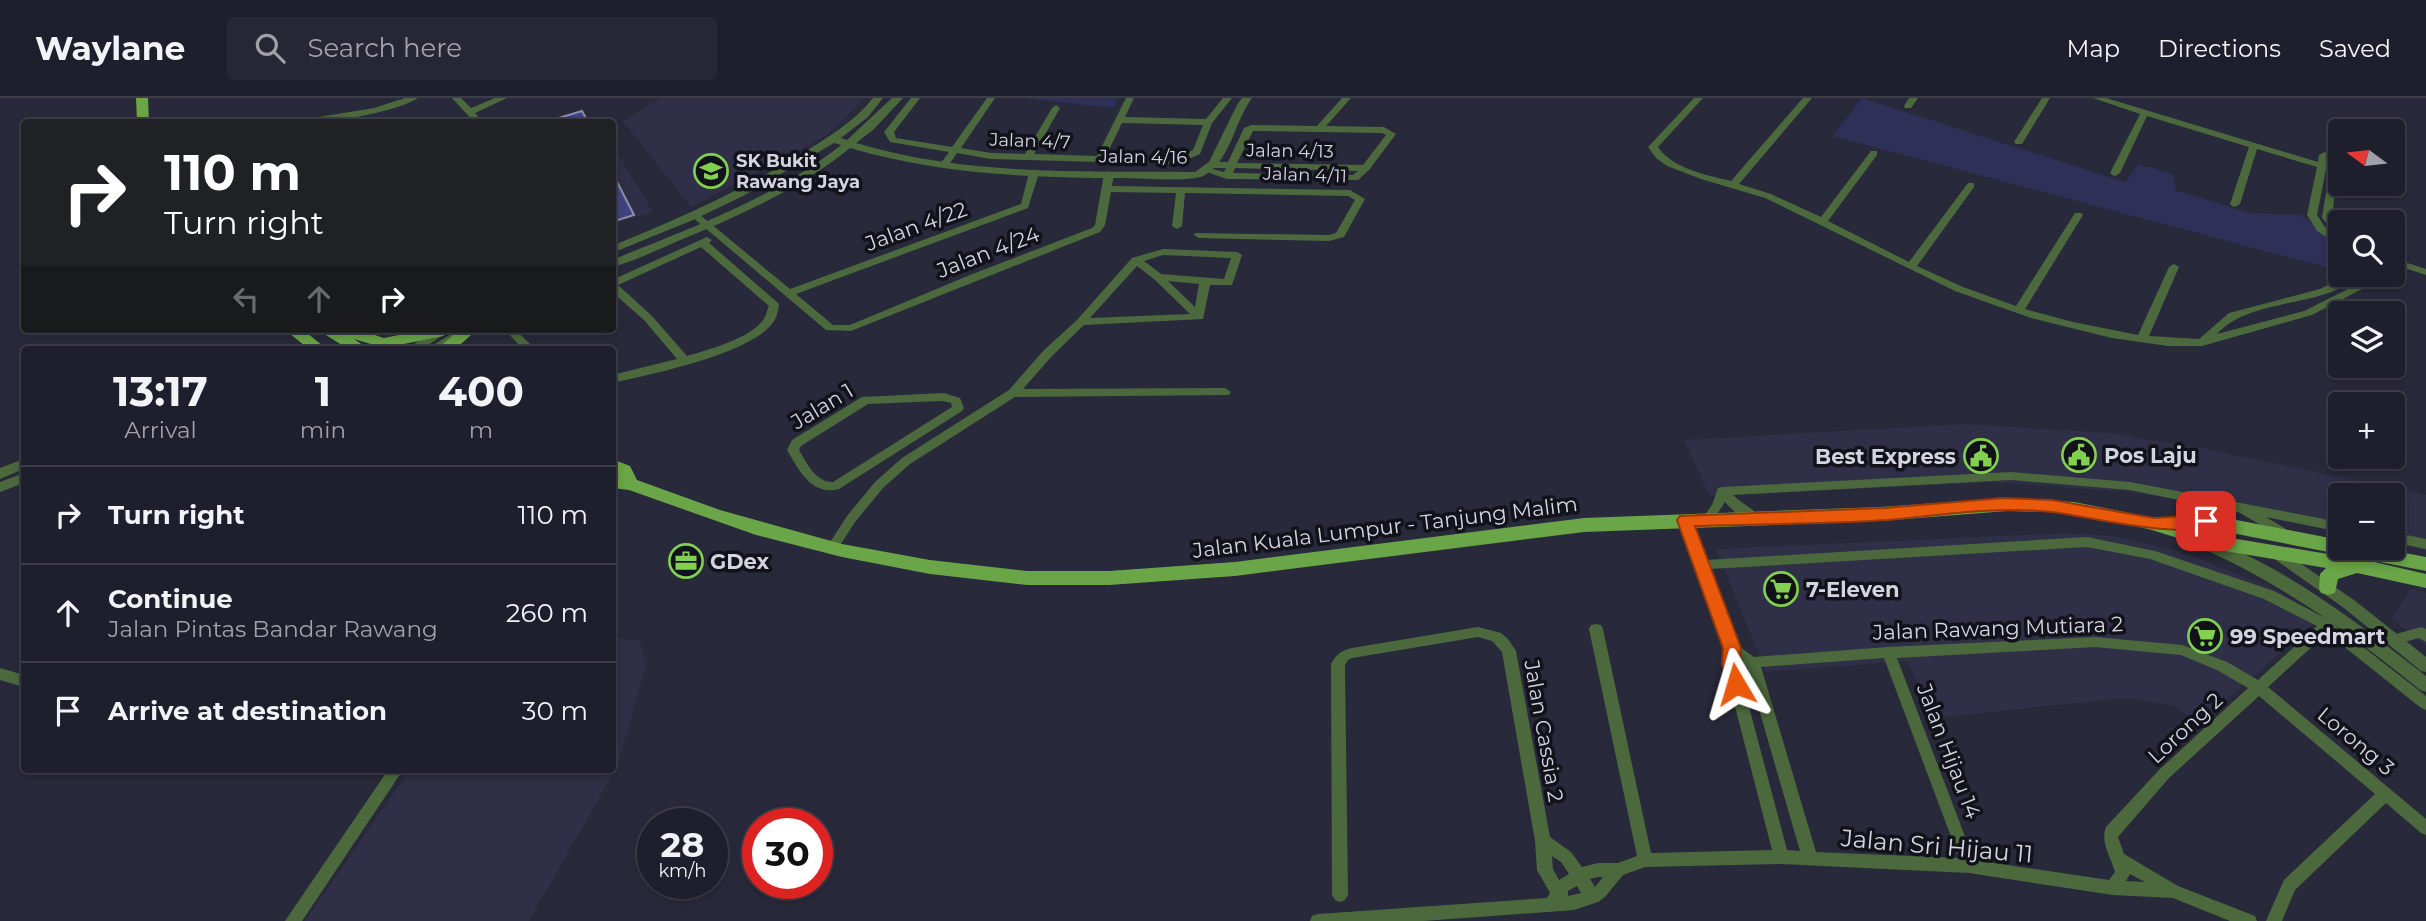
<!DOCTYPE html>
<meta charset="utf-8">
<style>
body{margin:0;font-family:Montserrat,sans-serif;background:#262734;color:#f1f3f6;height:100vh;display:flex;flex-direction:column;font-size:26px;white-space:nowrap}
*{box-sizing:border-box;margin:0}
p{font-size:23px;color:#a1a2a9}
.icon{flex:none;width:38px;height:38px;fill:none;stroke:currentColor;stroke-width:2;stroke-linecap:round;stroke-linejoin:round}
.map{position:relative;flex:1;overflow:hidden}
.drawer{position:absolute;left:21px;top:248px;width:595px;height:427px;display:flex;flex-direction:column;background:#1e1f2c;border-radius:7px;box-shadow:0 4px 10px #0003,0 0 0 2px #3c3d48}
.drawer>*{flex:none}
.guide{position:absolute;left:21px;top:21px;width:595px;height:214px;border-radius:7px;box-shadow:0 4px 10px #0003,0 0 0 2px #3c3d48;background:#202124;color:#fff;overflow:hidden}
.needle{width:46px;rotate:285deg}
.buttons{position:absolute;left:2328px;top:21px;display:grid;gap:14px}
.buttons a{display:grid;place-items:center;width:77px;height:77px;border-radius:7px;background:#1e1f2c;box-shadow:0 4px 10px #0003,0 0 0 2px #3c3d48;font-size:35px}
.speed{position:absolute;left:637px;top:710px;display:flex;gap:14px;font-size:35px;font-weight:700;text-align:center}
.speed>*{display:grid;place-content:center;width:91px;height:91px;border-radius:50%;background:#1e1f2c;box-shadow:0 4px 10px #0003,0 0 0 2px #3c3d48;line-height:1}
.speed small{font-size:18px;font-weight:400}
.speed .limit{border:10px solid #d22;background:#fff;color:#111}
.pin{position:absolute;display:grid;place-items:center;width:60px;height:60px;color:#fff;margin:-30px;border-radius:14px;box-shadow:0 4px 10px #0006}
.me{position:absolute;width:77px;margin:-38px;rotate:353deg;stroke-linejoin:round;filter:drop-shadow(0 0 5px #0008)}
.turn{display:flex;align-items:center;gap:24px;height:147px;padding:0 28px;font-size:32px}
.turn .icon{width:91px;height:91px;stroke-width:2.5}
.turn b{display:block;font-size:49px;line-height:60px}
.lanes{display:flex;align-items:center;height:66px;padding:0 28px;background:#0003;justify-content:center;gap:35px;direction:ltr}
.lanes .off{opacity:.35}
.eta{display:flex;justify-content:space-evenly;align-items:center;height:119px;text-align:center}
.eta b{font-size:42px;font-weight:700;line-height:49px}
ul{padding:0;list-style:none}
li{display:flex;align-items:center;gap:21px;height:98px;padding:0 28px;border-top:2px solid #3c3d48}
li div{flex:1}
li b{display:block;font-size:26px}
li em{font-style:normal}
header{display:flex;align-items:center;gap:42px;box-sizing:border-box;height:98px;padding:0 35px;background:#1e1f2c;border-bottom:2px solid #3c3d48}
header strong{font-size:33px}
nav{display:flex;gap:38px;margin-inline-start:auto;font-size:24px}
.search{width:490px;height:63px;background:#262734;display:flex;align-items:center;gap:18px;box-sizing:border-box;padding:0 24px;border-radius:7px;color:#a1a2a9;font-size:26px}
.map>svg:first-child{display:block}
</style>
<header>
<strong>Waylane</strong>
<div class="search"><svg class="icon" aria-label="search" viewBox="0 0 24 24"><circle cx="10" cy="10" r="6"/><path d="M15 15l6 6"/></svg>Search here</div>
<nav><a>Map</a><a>Directions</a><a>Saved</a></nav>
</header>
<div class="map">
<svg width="2426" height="823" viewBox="0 0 2426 823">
<rect width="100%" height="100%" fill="#28293a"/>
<!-- built -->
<path fill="#2f3047" d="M661,0h204l-38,37 -136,72 -68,-86z
M612,46l41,68 -40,12h-1z
M1963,326l147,9 96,16 220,46v56l-34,-8v-48h-52v37l-122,-26 -89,-14 -136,-10 -283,14 -26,-56z
M2066,435l47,3 72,17 87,35 49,29 -121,106 -26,-17 -49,-8 -190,20 -28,-57 -141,11 -50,-123z
M2410,491l16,4v53l-34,-27z
M613,539l27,4 6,24 -28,100 -89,156h-224l105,-151h202z"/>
<!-- green -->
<path fill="#2f3057" d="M1022,0h96l-4,10z
M1862,0l263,84 14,-18 34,10 2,16 75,23 51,2 39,32v24l-507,-135z"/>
<!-- building -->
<path fill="#414283" stroke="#8d8fa4" stroke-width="2" d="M582,13l6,11h-36v-2z
M612,74l22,43 -22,7z"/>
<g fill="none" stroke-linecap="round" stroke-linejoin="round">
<!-- minor -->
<path fill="#4c693d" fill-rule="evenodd" d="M405,0h13c-21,14 -90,26 -116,24l5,-3 67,-11z
M452,0h9l10,10 24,-10h12l-32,15 8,9h-9z
M911,0h9l-26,34 2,6 56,9 35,-49h8l-34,50 30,5 34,1 27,-46 4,-3 4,3 -26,46 63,2 29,-58h8l-9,19 81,2 17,-21h9l-20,25 -12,31 -23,10 -186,-5 -34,-6 -9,13 -3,1 -5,-3 9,-12 -59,-10 -6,-10zM1122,25l81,2 -10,25 -17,8 -70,-2z
M1342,0h9l-25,28 58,1 12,7 -27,36 -11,10 -131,-1 -23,-8 5,-3 15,4 2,-4h-12l-5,-3 5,-3h14l16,-34 7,-3 66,1zM1253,33l129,2 4,2 -23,30 -126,-2zM1235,70l123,3 -5,4 -120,-2z
M1694,0h9l-45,49c15,22 49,28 73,34l72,-83h9l-73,86 32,10 50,23 50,-66h6v4l-49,66 81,41 59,-79h6v4l-57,79 46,21 53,19 59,-93h6l2,2 -58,94 48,13 65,13 31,-68 5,-3 5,3 -30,69 50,3 30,-26 91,-24 28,-14h13c-40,35 -109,21 -144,59l87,-23 72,-36h13l-77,40 -110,31h-34l-56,-8 -81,-20 -76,-27 -190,-93 -64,-19 -34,-13 -11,-8 -8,-11z
M1909,0h9l-7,10h-6l-1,-2z
M2042,0h8l-28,46h-6l-2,-2z
M2093,0h13l212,64 1,-7 5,-3 15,5 -7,61 8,9v10l-3,-1 3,2v8l-23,-15 -10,-16 10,-48 -60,-18 -17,55 -5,3 -3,-1 -2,-2 19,-57 -102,-31 -27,57 -5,3 -3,-1 -2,-2 30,-59zM2328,61l3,1 -9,58 14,17 -11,-8 -8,-12z
M1034,72l5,3 -11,35 -232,86 37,31h17l120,-50 122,-47 3,-3 9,-51 5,-3 5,3 -2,12 238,4 15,9 -21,38 -15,4 -130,-3 -5,-3 1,-2 134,2 7,-2 19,-33 -7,-4 -163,-3 -3,33 -5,3 -5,-3 4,-33 -65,-1 -6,33 -5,7 -249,99 -25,-1 -135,-114 5,-3 3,1 91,75 231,-85 8,-31z
M707,139l5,3 -3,3 69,60 1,2c-1,5 -2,12 -5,16 -21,33 -124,53 -162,62v-8l65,-16 -33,-39 -32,-28v-12zM701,149l68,59c-2,3 -2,7 -4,11 -10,20 -57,33 -78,39l-35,-40 -34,-31z
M1163,151l74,3 5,3 -10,30h-22l-7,34 -119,6 -32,31 -29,33 202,-1 6,4 -2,3 -214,2 -105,67 -27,24 -28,34 -18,28h-8l-2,-3 20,-31 28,-34 27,-24 107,-68 35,-40 33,-30 55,-62zM1163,157l68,3 -7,21 -63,-5 -17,-13zM1137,168l17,13 36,35 -100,4zM1168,183l31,3 -4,23z
M2392,160l34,11v6l-34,-11z
M504,231h11l21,21h-12z
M944,295l16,5 4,10 -2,3 -123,78c-28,7 -40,-19 -52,-39l5,-10 70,-43zM943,303l8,2 1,4 -119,75c-18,0 -26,-19 -34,-32l2,-4 67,-42z
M2011,374l119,10 210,40v10l-74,-15 20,12 2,3 -2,3 -4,2 -44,-25 -108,-22 -119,-10 -278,15c8,8 20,13 26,22l-2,3c-11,3 -24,-9 -32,-18l-13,20 -4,2 -6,-5 10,-14 6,-17 4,-1z
M1685,417l6,5 15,40 381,-23 68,14 119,40 51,27 6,-2 5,1 2,4 -3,4 91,71v14l-5,-2 -94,-75 -59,54 158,132v16l-5,-2 -35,-30 -91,87 -13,31h-16l18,-41 91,-86 -116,-98 -90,82 -51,59 6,17 54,32 77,30 2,5h-27l-57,-23 -60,-3 -144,-22 -188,-9 -136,3 -22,8 -18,22 -7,5 -24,8 -151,11h-113l2,-5 6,-2 229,-16 3,-5 -13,-23 -2,-29 -33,-189 -10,-11 -14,-4 -126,21 -4,2 -3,5 3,230 -3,5 -5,2 -5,-2 -3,-5 -1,-231c6,-11 10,-13 21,-16l126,-21 23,6 7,6 8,12 34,186 21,15 11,15 16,-4h20l19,-7 -48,-227 2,-4 5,-1 5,1 2,4 48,224 121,-3 -48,-186 1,-16 -46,-128zM2087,449l63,12 114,40 53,27 -59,54 -31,-18 -45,-17 -87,-8 -207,10 -134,10 -17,-12 -27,-76zM2095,549l86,8 36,15 31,18 -89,82 -53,57c-6,16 5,30 9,45l-6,8 -135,-20 -77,-202zM1884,560l75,200 -143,-6 -55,-185zM1747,570l53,183 -13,-1 -48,-181zM1552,758l9,6 8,12 -10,6 -6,-11zM2130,776l15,8 -19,-1zM1598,779h5l-8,10 -5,-8zM1577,788l4,7 -13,3v-5z
M2392,434l34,7v10l-34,-7z
M2421,529l5,2v13l-7,-4 -25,7 -5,-1 -2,-4 2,-4z
M0,570l24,7v12l-24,-7z
M388,672h15l-101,151h-17z"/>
<!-- tertiary -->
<path fill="#4c693d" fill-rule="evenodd" d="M873,0h10l-15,19 -27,21 6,2 45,-42h11l-30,32 -17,13c110,33 226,28 339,29l14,-10 28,-57 5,-7h10c-18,24 -22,66 -51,79 -25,5 -55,1 -80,1 -91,0 -183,-4 -271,-30 -50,41 -112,68 -172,93 -21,9 -43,20 -66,26v-7c78,-32 163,-62 229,-115l-7,-2 -91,53 -50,24 -81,33v-7c66,-27 129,-55 189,-92 26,-16 53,-32 72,-56z
M438,231h15l-33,21h-16z
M459,231h15l-33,21h-16z
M24,361v10l-24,10v-11z
M24,375v10l-24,9v-10z
M2204,440c76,24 159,89 222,138v16l-6,-2c-69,-56 -139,-107 -221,-143l-2,-4 2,-4z
M2278,450l76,52 72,57v15l-5,-1 -77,-63 -71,-50 -2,-4 2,-4z"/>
<!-- primary -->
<path fill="#6aa547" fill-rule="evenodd" d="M136,0h12l1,24h-12z
M284,231h18l26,21h-18z
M316,231h40l28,9 44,-9 23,2 -8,5 -59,12 -30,-9 16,11h-20z
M460,231h18l-24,21h-18z
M612,361l18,7 7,14 83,30 122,34 88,16 97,11h82l126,-9 349,-44 296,-11 127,-9 67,4 86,17 46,-5 134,26v8h39l47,9v14l-220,-43 -16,1 23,6 157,26 56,13v14l-69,-15 -19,6 -3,14 -7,2 -7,-2 -2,-5 1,-14 6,-6 -113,-19 -61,-19 -38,-9 -65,-9 -42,-1 -127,10 -296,11 -349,44 -126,9h-82l-97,-11 -88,-17 -86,-22 -127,-45 -17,-2v-12h7l-7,-4z"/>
</g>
<!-- route -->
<path fill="#ea580c" stroke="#983908" stroke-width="2" d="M2003,400l49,2 102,18 52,-3 8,6c-15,23 -135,-6 -161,-9 -55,-6 -111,3 -165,8 -64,4 -129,4 -193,6l46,122 -2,16 6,20 -3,5 -6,3 -6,-3 -8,-25 1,-16 -46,-128 3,-4 204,-8z"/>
<!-- icons -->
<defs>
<g id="school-ring" transform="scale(1.75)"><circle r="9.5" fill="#12131a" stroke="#81d050" stroke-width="1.5"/><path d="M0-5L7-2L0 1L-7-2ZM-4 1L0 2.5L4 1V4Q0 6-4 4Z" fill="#81d050"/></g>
<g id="civic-ring" transform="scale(1.75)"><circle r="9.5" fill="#12131a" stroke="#81d050" stroke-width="1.5"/><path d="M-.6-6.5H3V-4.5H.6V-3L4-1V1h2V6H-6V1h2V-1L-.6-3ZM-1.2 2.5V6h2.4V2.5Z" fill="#81d050"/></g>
<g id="office-ring" transform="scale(1.75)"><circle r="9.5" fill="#12131a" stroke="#81d050" stroke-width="1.5"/><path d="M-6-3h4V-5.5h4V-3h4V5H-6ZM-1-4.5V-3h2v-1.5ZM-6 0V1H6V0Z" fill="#81d050"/></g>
<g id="supermarket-ring" transform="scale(1.75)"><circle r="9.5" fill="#12131a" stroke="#81d050" stroke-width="1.5"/><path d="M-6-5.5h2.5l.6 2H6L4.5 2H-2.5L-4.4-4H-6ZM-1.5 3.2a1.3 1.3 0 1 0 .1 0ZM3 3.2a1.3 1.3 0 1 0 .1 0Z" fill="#81d050"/></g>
</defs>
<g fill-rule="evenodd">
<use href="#school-ring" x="711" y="73"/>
<use href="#civic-ring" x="2079" y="357"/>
<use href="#civic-ring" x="1981" y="358"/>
<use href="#office-ring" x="686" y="463"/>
<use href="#supermarket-ring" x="1781" y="491"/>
<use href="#supermarket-ring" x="2205" y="538"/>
</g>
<g text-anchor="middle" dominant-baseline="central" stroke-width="7" stroke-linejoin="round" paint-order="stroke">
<!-- far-street labels -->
<g font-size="18" fill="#d3d4df" stroke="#12131a">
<text transform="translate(1030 43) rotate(2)">Jalan 4/7</text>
<text transform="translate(1290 53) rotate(1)">Jalan 4/13</text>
<text transform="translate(1143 59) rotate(1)">Jalan 4/16</text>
<text transform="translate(1305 77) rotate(2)">Jalan 4/11</text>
</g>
<!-- far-poi labels -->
<g font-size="18" font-weight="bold" fill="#d3d4df" stroke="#12131a" text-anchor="start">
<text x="736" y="63">SK Bukit<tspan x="736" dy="21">Rawang Jaya</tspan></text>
</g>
<!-- street labels -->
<g font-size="21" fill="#d3d4df" stroke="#12131a">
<text transform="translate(916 128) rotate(-20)">Jalan 4/22</text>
<text transform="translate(988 154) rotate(-21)">Jalan 4/24</text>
<text transform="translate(822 308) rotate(-31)">Jalan 1</text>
<text transform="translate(1385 429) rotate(-7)">Jalan Kuala Lumpur - Tanjung Malim</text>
<text transform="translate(1998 530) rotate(-2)">Jalan Rawang Mutiara 2</text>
<text transform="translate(2185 630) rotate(-43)">Lorong 2</text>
<text transform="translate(1544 633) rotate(80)">Jalan Cassia 2</text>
<text transform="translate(2356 643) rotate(40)">Lorong 3</text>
<text transform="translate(1949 653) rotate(69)">Jalan Hijau 14</text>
</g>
<!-- poi labels -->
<g font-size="21" font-weight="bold" fill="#d3d4df" stroke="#12131a" text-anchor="start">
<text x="2104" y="357">Pos Laju</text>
<text x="1956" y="358" text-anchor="end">Best Express</text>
<text x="710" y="463">GDex</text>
<text x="1806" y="491">7-Eleven</text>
<text x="2230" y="538">99 Speedmart</text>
</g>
<!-- near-street labels -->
<g font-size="24" fill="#d3d4df" stroke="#12131a">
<text transform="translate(1937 748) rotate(5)">Jalan Sri Hijau 11</text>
</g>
</g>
</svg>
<div class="buttons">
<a><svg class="needle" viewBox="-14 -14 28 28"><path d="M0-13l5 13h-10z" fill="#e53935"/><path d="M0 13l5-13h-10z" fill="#a1a2a9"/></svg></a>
<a><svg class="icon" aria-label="search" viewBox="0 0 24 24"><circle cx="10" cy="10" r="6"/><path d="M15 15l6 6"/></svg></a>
<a><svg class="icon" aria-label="layers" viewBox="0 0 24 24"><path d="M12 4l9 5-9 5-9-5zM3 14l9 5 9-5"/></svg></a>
<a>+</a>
<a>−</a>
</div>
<div class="speed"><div>28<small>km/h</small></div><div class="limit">30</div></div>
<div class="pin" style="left:2206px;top:423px;background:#d93025"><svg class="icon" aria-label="arrive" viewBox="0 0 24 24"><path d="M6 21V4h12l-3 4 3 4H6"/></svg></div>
<svg class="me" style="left:1736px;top:586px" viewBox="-20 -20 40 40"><path d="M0-17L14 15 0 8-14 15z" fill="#ea580c" stroke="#fff" stroke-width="4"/></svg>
<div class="guide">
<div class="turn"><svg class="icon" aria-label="right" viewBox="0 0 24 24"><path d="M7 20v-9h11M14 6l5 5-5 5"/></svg><div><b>110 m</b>Turn right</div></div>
<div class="lanes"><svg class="icon off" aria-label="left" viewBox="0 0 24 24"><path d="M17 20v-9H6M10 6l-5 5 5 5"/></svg><svg class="icon off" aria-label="ahead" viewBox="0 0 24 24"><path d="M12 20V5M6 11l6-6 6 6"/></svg><svg class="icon" aria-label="right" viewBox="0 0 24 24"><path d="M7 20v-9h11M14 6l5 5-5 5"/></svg></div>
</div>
<section class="drawer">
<div class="eta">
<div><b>13:17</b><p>Arrival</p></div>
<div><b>1</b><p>min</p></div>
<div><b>400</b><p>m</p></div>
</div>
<ul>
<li><svg class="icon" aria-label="right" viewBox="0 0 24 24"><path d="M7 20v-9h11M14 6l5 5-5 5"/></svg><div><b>Turn right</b></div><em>110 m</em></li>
<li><svg class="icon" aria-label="ahead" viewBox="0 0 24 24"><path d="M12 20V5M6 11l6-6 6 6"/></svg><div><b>Continue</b><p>Jalan Pintas Bandar Rawang</p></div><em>260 m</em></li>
<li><svg class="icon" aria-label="arrive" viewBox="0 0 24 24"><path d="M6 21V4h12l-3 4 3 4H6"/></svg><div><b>Arrive at destination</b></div><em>30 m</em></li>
</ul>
</section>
</div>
